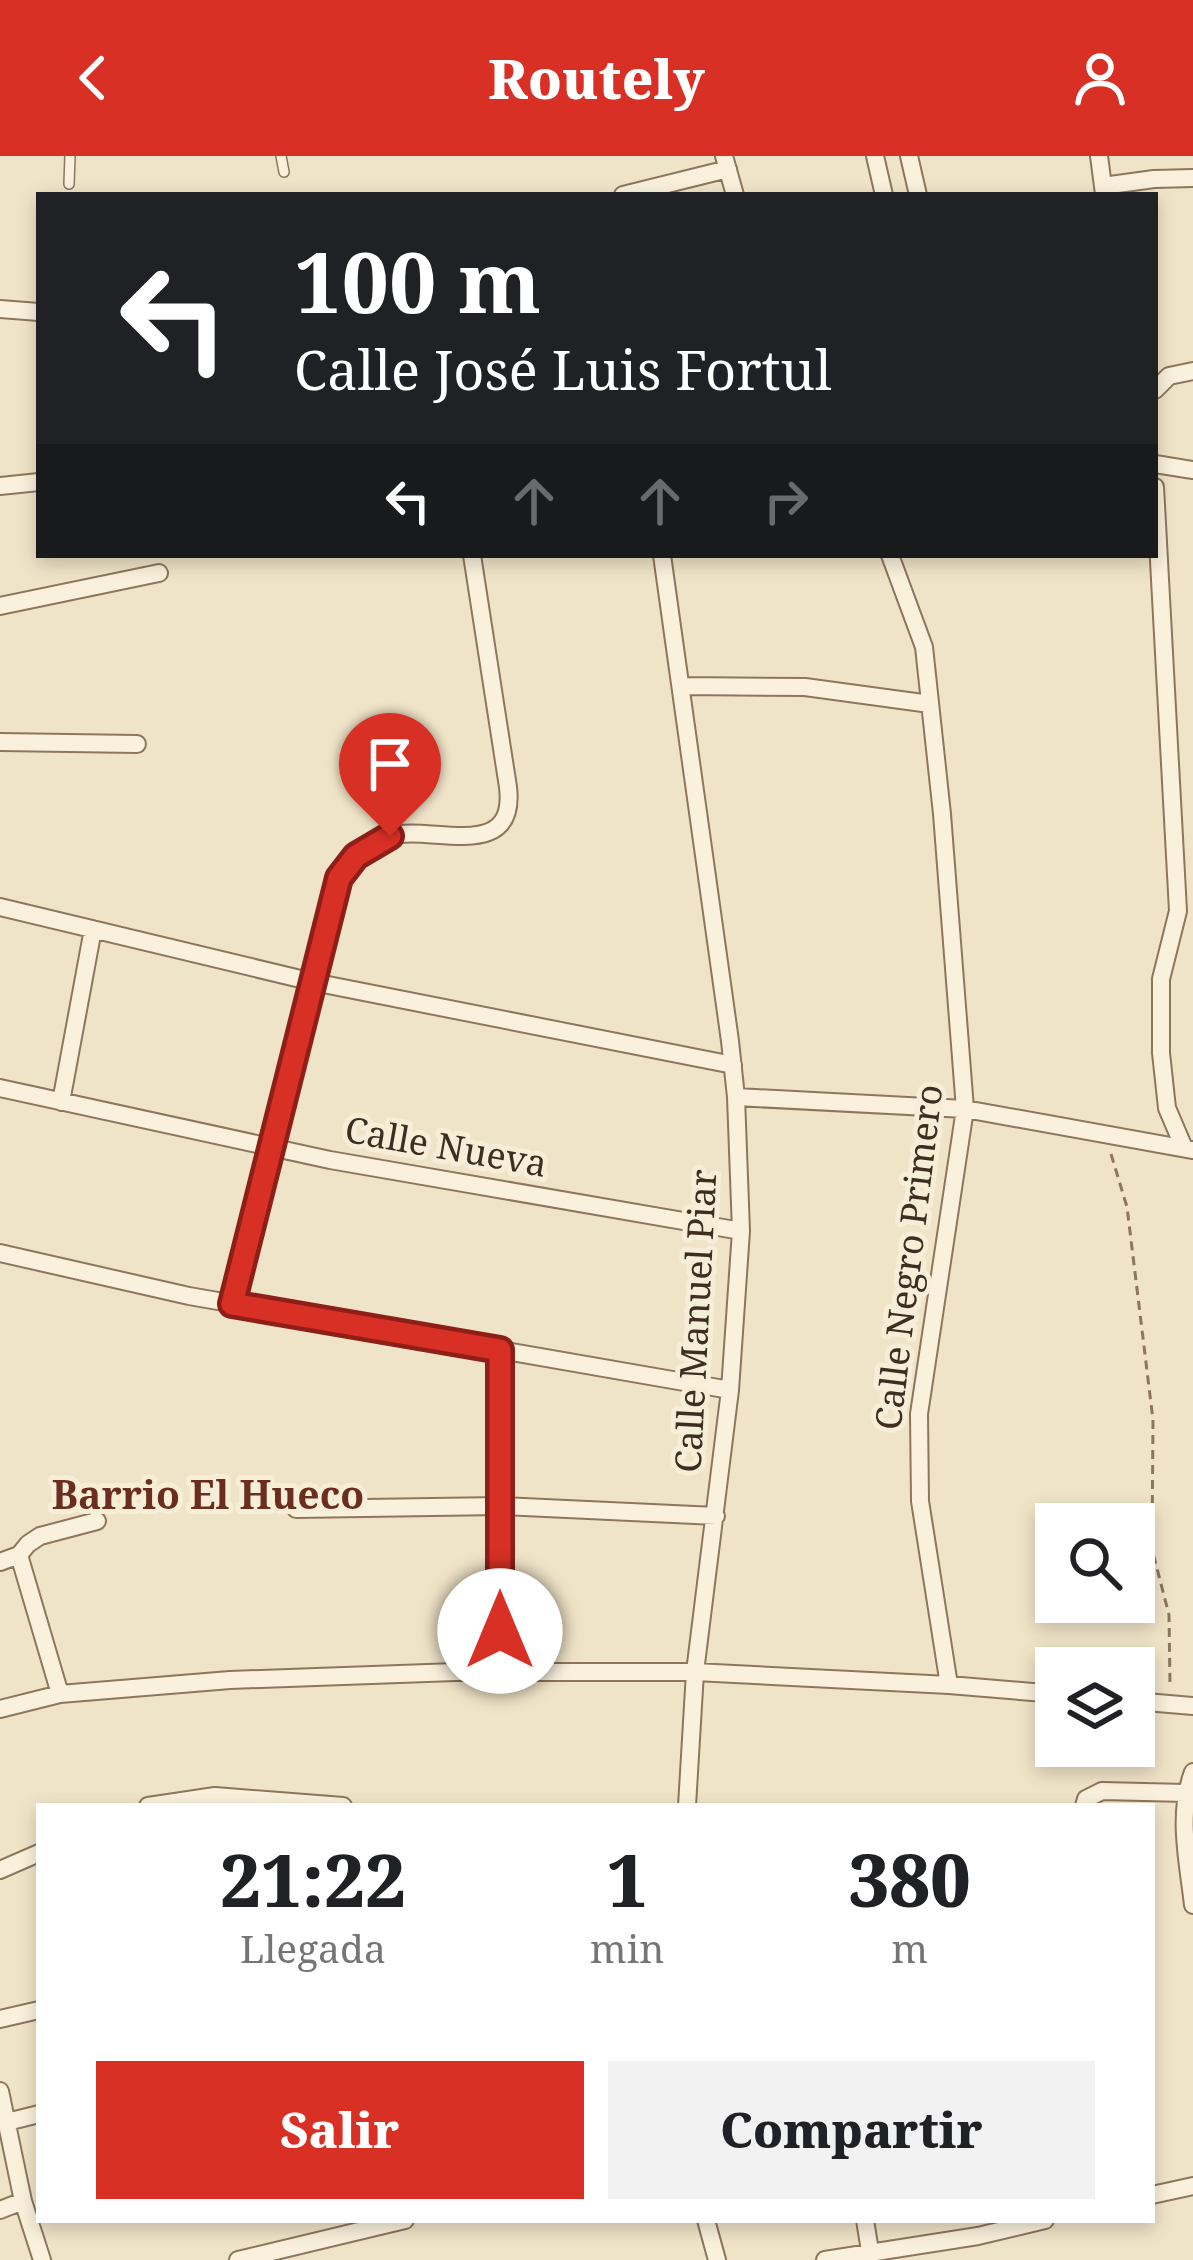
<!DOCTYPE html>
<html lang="es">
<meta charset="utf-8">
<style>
body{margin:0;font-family:"Noto Serif",serif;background:#f2f2f2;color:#202124;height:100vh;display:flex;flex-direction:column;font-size:45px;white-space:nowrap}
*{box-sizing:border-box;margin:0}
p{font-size:39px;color:#757577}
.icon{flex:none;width:66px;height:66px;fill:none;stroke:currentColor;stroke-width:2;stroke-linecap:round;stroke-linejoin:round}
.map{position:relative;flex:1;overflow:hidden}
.panel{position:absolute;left:36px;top:1647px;width:1119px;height:420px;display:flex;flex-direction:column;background:#fff;border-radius:0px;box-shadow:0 6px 18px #0003}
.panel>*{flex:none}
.guide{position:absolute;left:36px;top:36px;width:1122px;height:366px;border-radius:0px;box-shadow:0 6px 18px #0003;background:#202124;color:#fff;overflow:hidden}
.tools{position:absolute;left:1035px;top:1347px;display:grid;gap:24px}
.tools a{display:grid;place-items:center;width:120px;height:120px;border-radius:0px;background:#fff;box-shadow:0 6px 18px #0003;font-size:60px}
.pin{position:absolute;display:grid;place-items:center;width:102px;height:102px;color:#fff;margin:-123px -51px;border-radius:50% 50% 50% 0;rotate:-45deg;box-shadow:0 0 12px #0007}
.pin .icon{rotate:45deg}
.me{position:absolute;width:132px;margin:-66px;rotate:0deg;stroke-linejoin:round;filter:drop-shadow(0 0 9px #0008)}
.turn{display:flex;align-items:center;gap:42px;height:252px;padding:0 60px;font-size:54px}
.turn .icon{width:156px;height:156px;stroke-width:2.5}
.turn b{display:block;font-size:84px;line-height:102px}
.lanes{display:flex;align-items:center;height:114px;padding:0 60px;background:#0003;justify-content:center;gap:60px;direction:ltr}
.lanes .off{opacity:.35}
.eta{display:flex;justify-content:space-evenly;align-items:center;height:204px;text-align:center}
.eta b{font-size:72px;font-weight:800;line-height:84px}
.cta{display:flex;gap:24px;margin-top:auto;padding:24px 60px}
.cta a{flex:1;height:138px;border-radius:0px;background:#d93025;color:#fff;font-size:48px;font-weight:800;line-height:138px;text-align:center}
.cta a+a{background:#f2f2f2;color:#202124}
header{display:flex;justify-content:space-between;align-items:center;height:156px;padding:0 60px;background:#d93025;color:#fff;font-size:54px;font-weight:800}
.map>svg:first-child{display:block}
</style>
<header><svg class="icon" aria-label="back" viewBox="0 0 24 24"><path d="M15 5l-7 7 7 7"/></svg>Routely<svg class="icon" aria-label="person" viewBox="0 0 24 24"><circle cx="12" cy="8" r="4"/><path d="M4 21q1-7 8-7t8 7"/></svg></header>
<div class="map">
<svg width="1193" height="2104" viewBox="0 0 1193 2104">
<rect width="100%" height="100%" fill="#f0e4c8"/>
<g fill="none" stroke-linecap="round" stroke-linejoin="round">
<!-- service casing -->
<g stroke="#8d765c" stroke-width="12">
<path id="service" d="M281,0l3,16
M69,28l1,-28"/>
</g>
<!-- minor casing -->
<g stroke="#8d765c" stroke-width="20">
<path id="minor" d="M724,0l11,39
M875,0l9,39
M909,0l9,39
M1099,0l5,38
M1103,30l51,-7 39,-1
M623,39l105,-26
M0,153l39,3
M1155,234l14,-14 24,-5
M1155,308l38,6
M0,330l39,-4
M1155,331l23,424 -17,68v74l6,55 17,40
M662,399l68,486 6,56 5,134 -11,159 -35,282 -8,134
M890,399l34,92 18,167 23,295 -46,305 1,87 29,184
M0,450l159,-33
M681,530l124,1 125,17
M0,586l137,2
M0,751l313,75 420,83
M0,932l330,72 411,71
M736,941l229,12 227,41
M61,946l32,-173
M0,1097l189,43 541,94
M232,1148l107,-426c12,-19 28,-35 51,-42 40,-12 127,28 118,-49l-36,-232
M296,1353l205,-3 215,10
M19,1399l41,139
M0,1406l19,-7 9,-11 12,-8 57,-15
M499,1517l1,-323
M1134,1545l59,5
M0,1553l60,-15 170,-14 225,-8h240l254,13 107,9
M1193,1616c-16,43 -5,89 0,133
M148,1650l67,-10 128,10
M1084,1650l2,-7 16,-8 84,2
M0,1714l39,-17
M0,1863l39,-9
M0,1935l23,110 19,59
M7,1966l32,-8
M1152,2039l41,-9
M0,2054l23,-9
M706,2064l11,40
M865,2064l5,31
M238,2104l167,-40
M825,2104l153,-24 67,-16"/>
</g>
<!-- path -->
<path stroke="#8d765c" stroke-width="3" stroke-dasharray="9 6" stroke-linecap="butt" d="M1111,998l16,53 26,213 -1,129 17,66 1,69"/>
<!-- service -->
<use href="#service" stroke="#faf1dc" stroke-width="9"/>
<!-- minor -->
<use href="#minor" stroke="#faf1dc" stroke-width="16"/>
</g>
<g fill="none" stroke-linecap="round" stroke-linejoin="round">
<!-- route casing -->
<g stroke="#8d1f18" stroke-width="30">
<path id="route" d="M390,680l-34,20 -17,22 -107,426 268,46v281"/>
</g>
<!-- route -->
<use href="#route" stroke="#d93025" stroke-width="21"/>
</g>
<g text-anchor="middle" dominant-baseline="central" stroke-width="10" stroke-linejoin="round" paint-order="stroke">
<!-- street labels -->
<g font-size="36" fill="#3d2e20" stroke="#f7eed8">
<text transform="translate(446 990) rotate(10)">Calle Nueva</text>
<text transform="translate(908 1101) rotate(-83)">Calle Negro Primero</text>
<text transform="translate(695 1165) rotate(-87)">Calle Manuel Piar</text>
</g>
<!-- neighbourhood labels -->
<g font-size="39" font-weight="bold" fill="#6b2e1e" stroke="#f7eed8">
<text x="208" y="1337">Barrio El Hueco</text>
</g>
</g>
</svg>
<div class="tools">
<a><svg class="icon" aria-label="search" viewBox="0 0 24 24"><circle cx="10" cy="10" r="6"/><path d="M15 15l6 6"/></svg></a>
<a><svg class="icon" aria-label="layers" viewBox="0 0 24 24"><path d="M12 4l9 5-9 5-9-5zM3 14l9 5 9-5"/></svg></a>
</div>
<div class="pin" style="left:390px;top:680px;background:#d93025"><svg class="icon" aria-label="arrive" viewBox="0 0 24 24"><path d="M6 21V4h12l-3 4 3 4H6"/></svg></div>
<svg class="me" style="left:500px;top:1475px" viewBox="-20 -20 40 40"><circle r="19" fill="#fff"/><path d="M0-13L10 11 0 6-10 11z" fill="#d93025"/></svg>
<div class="guide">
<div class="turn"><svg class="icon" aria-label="left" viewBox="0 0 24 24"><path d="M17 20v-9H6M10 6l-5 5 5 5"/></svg><div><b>100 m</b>Calle José Luis Fortul</div></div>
<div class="lanes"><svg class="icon" aria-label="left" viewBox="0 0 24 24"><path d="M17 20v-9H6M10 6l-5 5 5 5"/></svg><svg class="icon off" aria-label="ahead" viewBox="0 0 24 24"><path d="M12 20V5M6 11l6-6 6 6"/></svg><svg class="icon off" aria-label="ahead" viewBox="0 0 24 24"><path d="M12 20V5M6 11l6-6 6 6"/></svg><svg class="icon off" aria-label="right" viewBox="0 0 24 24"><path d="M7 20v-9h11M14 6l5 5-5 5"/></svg></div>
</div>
<section class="panel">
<div class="eta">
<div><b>21:22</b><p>Llegada</p></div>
<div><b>1</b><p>min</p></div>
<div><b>380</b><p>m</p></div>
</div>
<div class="cta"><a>Salir</a><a>Compartir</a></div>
</section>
</div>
